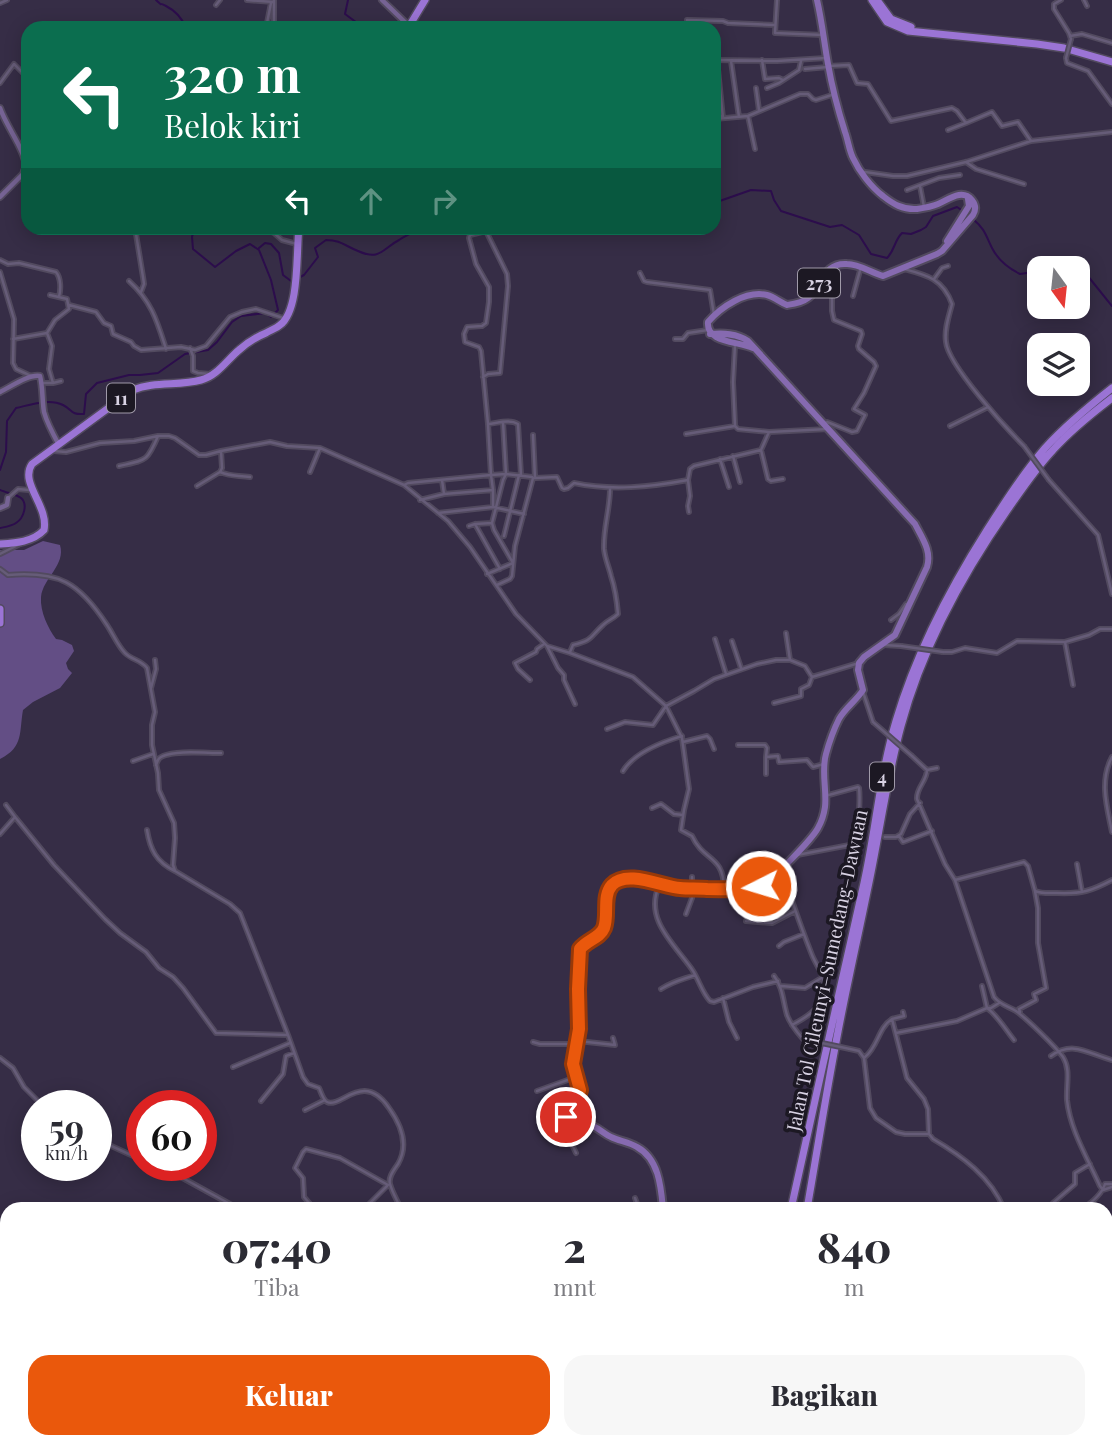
<!DOCTYPE html>
<html lang="id">
<meta charset="utf-8">
<style>
body{margin:0;font-family:"Playfair Display",serif;background:#f7f7f7;color:#2b2b33;height:100vh;display:flex;flex-direction:column;font-size:26px;white-space:nowrap}
*{box-sizing:border-box;margin:0}
p{font-size:23px;color:#7c7c81}
.icon{flex:none;width:38px;height:38px;fill:none;stroke:currentColor;stroke-width:2;stroke-linecap:round;stroke-linejoin:round}
.map{position:relative;flex:1;overflow:hidden}
.sheet{position:absolute;left:0px;top:1202px;width:1113px;height:247px;display:flex;flex-direction:column;background:#fff;border-radius:21px 21px 0 0;box-shadow:0 4px 18px #0003}
.sheet>*{flex:none}
.guide{position:absolute;left:21px;top:21px;width:700px;height:214px;border-radius:21px;box-shadow:0 4px 18px #0003;background:#0b6e4f;color:#fff;overflow:hidden}
.needle{width:46px;rotate:165deg}
.tools{position:absolute;left:1027px;top:256px;display:grid;gap:14px}
.tools a{display:grid;place-items:center;width:63px;height:63px;border-radius:14px;background:#fff;box-shadow:0 4px 18px #0003;font-size:35px}
.speed{position:absolute;left:21px;top:1090px;display:flex;gap:14px;font-size:35px;font-weight:700;text-align:center}
.speed>*{display:grid;place-content:center;width:91px;height:91px;border-radius:50%;background:#fff;box-shadow:0 4px 18px #0003;line-height:1}
.speed small{font-size:18px;font-weight:400}
.speed .limit{border:10px solid #d22;background:#fff;color:#111}
.pin{position:absolute;display:grid;place-items:center;width:60px;height:60px;color:#fff;margin:-30px;border:4px solid #fff;border-radius:50%;box-shadow:0 2px 7px #0007}
.me{position:absolute;width:77px;margin:-38px;rotate:265deg;stroke-linejoin:round;filter:drop-shadow(0 0 5px #0008)}
.turn{display:flex;align-items:center;gap:24px;height:147px;padding:0 28px;font-size:32px}
.turn .icon{width:91px;height:91px;stroke-width:2.5}
.turn b{display:block;font-size:49px;line-height:60px}
.lanes{display:flex;align-items:center;height:66px;padding:0 28px;background:#0003;justify-content:center;gap:35px;direction:ltr}
.lanes .off{opacity:.35}
.eta{display:flex;justify-content:space-evenly;align-items:center;height:119px;text-align:center}
.eta b{font-size:42px;font-weight:800;line-height:49px}
.primary-button{display:flex;gap:14px;margin-top:auto;padding:14px 28px}
.primary-button a{flex:1;height:80px;border-radius:21px;background:#ea580c;color:#fff;font-size:28px;font-weight:800;line-height:80px;text-align:center}
.primary-button a+a{background:#f7f7f7;color:#2b2b33}
.map>svg:first-child{display:block}
</style>
<div class="map">
<svg width="1112" height="1448" viewBox="0 0 1112 1448">
<rect width="100%" height="100%" fill="#362d46"/>
<!-- green -->
<path fill="#634e85" d="M43,541l17,4c6,20 -17,33 -19,52 -1,15 7,31 15,42l6,1 10,5 2,6 -8,12 2,6 4,4 -12,15 -27,14 -10,8c-4,22 1,37 -23,49v-209h24z"/>
<g fill="none" stroke-linecap="round" stroke-linejoin="round">
<!-- stream -->
<path stroke="#2c0d4c" stroke-width="2" d="M156,0c9,8 0,1 10,6 10,5 16,12 20,22
M348,0l-3,14 19,14
M714,203l37,-13 20,1 3,9 7,11 49,16 12,-2 17,10 12,19 16,4c8,-8 7,-17 15,-25l9,1 10,-4 5,-3 7,-11 24,-9 13,9
M974,220c11,9 12,16 18,28 6,12 16,20 28,26l20,-3
M259,248l6,-5 6,1 8,9 4,22 8,6 2,-1
M1078,273l9,2 25,31
M298,278l6,-3 14,-18 -3,-9 11,-8c15,0 19,6 32,11 22,10 24,-2 41,-11 9,-6 10,-4 19,-12
M0,470l6,-18 1,-31 9,-13c14,-3 33,-10 47,-3 10,5 7,10 21,9l2,-20 11,-11 32,-8h11l18,-2 27,-19 23,-4 9,-8 15,-20 9,-6 24,-3 6,4 7,-7 -7,-30 -12,-30 -9,-6 -14,7 -21,16 -22,-18 -1,-12 2,-9
M0,490c6,3 16,4 21,8 7,6 3,20 -5,25 -4,3 -11,4 -16,5"/>
<!-- highway-tunnel -->
<path stroke="#4e465e" stroke-width="7" stroke-dasharray="7 3.5" stroke-linecap="butt" d="M745,1448l1,-6
M761,1448l1,-6"/>
<!-- street casing -->
<g stroke="#524a5f" stroke-width="6">
<path id="street" d="M247,0l27,2
M274,0v28
M777,0l-2,33 48,2
M1061,0l-7,4v5l15,24 2,6
M1084,0l3,6
M0,3l7,-3
M216,5l4,-5
M687,20l36,1 5,2 47,2
M266,28l5,-25
M1070,36l12,-2 30,9
M1066,58l1,5 21,8 24,33
M714,60l63,1 49,-3
M717,60l6,58
M762,60l3,19 14,-1 4,2
M731,61l8,56
M828,66l21,-1 8,18 11,1 23,37 61,-13 5,3 9,12 26,-11 10,14 16,-4 13,19
M805,69l23,-2
M0,83l14,-19 14,14
M756,88l3,22
M767,88l12,-5 20,-13 2,-9
M714,116h9
M748,116l7,33
M714,119l34,-3 52,-22h8l5,5 3,1 19,-6
M948,130l18,-7
M966,162l10,7 48,15
M865,172l28,4h14l59,-14 65,-21 81,-9
M920,186l4,21
M907,190l32,-12 21,-3
M137,228l-1,6 7,43 1,7 -3,8
M262,228l12,5 8,7 15,4
M486,229l-4,3 -12,3 -1,3 7,26 13,23v15l-3,21 -4,3 -15,1 -3,7 1,8 14,5 2,4 7,73
M0,260l8,4 11,-1 37,9c5,6 5,17 3,25
M904,269c23,6 39,10 48,35 -3,12 -8,25 -6,38 2,23 60,86 78,104
M0,272l14,47 -1,44 3,6 15,7
M640,273l4,8 3,1 63,8 4,25
M934,279l8,-11 6,-2
M129,281c23,21 28,40 37,68
M815,291l17,3v17l2,9 27,11 1,3 -4,12 1,3 15,13 2,4 -12,27 -10,16 11,6 -8,16 -5,1 -25,-10 -2,1
M853,296l8,-29
M69,305l27,7 8,11 7,3 2,8 18,8 3,4 7,4 40,-3 14,3 11,-4 24,-29 12,-5 14,-3 27,9
M47,333l5,13 -3,23 4,14
M13,339l34,-6 8,-13 14,-11 -2,-10 -17,-4
M675,339h8l5,-6 20,-3
M190,348l3,8v15l5,2 12,1
M483,377l5,-3 12,-1 8,-87 -1,-12 -21,-43
M43,383h10l8,-2
M503,422l3,52 -15,1 -3,-51c10,-1 22,-5 30,0l3,51
M735,426l-2,-44 2,-37
M950,426l38,-19
M686,434l49,-8 3,3 31,3
M761,450l7,29 3,2 12,-2
M54,451l12,1 34,-9 34,-2 24,-5h11l6,2 24,17h7l15,-4 49,-9 17,4 33,2 84,37 44,36 22,26 46,67 31,32 23,7 63,24 33,29 16,32 7,51 -5,21 -3,20 11,6c12,26 32,19 32,53
M733,456l7,26
M720,459l9,28
M119,466c27,-6 28,-4 39,-30
M220,472c12,5 18,3 30,5
M310,472l10,-24
M535,478l22,-1 5,11 2,1 4,-1 6,-5c38,8 76,4 114,-3l2,-11 4,-3 67,-16 8,-18 59,-3
M442,480l2,14
M688,480l2,16 -2,10 1,6
M1049,480l49,55 14,59
M404,485l4,-2 83,-8 2,15 -49,4 -24,6
M197,486l23,-14 2,-4 -1,-17
M493,490v17
M8,498l10,-9 11,1
M438,513l55,-6 31,7
M492,523l11,-43 3,-6 26,3
M475,524l25,45
M469,526l6,-2 17,-1 2,7 19,33 -26,11
M504,536l15,-61
M0,554l22,-11
M0,569l8,6c51,-4 71,7 99,50 6,9 11,21 18,28 7,7 16,7 22,15l8,44 -3,13v20l6,28 1,17 15,33 1,15 -2,27 2,6 55,33 10,9 48,122
M497,585l13,-6 2,-3 3,-30 18,-68h2l-2,-43
M891,620l8,-6 7,-10h2
M786,633l4,27
M715,639l11,35
M732,641l9,27
M1065,642l8,43
M884,645l17,1
M547,646l11,22 6,7v5l11,24
M570,652l3,-7c20,-5 16,-7 30,-20 5,-5 10,-6 15,-11 -1,-12 -3,-26 -7,-38 -2,-9 -6,-17 -7,-27 -1,-20 6,-40 6,-60
M943,652h9l13,-4 32,5 20,-12 48,1 24,-7 11,-6h12
M530,680l-12,-11 -3,-6 21,-11 1,-3 7,-5
M151,688l5,-19 -1,-9
M863,692l10,30
M774,703l27,-7v-7l8,-4 3,-8
M607,729l18,-7 28,3 13,-19 28,-15 20,-12 43,-15 19,-4h14l15,6 7,11 47,-14
M683,742l24,-6 3,3 4,10
M738,745h27l2,3 -1,9 12,-1 1,6 28,-2 6,7 11,-3
M912,756l15,14c0,11 -11,18 -10,29l28,65 10,16 39,117c6,8 14,9 22,14 11,8 39,35 47,46 8,13 3,28 4,43 3,30 21,59 33,86l3,4 9,-3
M1112,757c-13,24 -5,50 0,75
M133,761l20,-7
M156,765c2,-5 2,-7 7,-9 13,-6 42,-3 58,-3
M927,770l10,-2
M623,771c11,-18 39,-29 59,-35
M766,774v-17
M825,796l33,-9 1,1c2,15 -2,30 1,45
M6,805l9,12
M652,808l9,-4 13,10 9,1
M147,830c3,19 9,32 28,41
M0,834l15,-17 39,48 51,54 15,14 26,19 13,16 14,9 10,11 33,45 72,2 15,42 5,7 11,4c2,4 4,12 8,14 14,7 36,-32 62,6 13,18 20,37 9,56 -4,6 -10,13 -8,20 2,8 8,18 11,25
M899,836l4,6 29,-11
M885,837h11l5,-3 9,-20 10,-11
M797,855l58,-11 5,-11h3
M1077,864l5,28
M783,871c8,29 18,56 29,84 4,10 12,19 12,30 0,22 -15,31 -32,40
M955,880l69,-18 4,4 7,25c8,3 14,2 22,2 25,1 34,-2 55,-13
M659,886c-15,33 15,58 32,82 8,11 10,23 19,33l4,1 39,-15 25,-6
M686,914l6,-16v-21
M746,921l26,2 23,-12
M779,946l5,-4 20,-8
M774,976c9,11 9,26 13,39 3,9 9,16 16,24
M781,986l24,2 18,-11
M982,986l5,22c10,7 19,22 27,32
M661,989c13,-8 20,-9 34,-14
M723,998l6,24 8,16
M1020,1012l-1,-3 17,-9 -2,-6 12,-6 -8,-45v-35l-3,-17
M892,1019l12,-3 -1,-4
M896,1033l61,-12 30,-13h4l8,-5
M578,1041l37,4 -2,-7
M533,1042l7,2h34
M850,1049l9,2 5,7 6,50 6,10 20,14 9,2h24l4,5c29,17 58,38 71,70
M1051,1056c22,-16 38,-2 61,4
M865,1057c13,-10 13,-29 27,-38l15,59 17,21 4,10 1,25
M0,1058l13,10 11,19 19,19
M233,1067l57,-24
M537,1091l39,-14
M261,1101l22,-27 3,-18 8,-3
M305,1110l20,-10
M567,1120l-3,8 12,25
M96,1139l46,21
M154,1166l25,10 60,33
M635,1198l4,11
M1053,1203l22,-19v-11l15,-9
M665,1204l12,5
M366,1207l21,-21
M303,1209l7,-5 -6,-7 -1,-19 -8,-10 8,-16 3,-3 34,9 48,27
M1082,1209c9,-6 20,-15 23,-25h7
M0,1303h7
M330,1442l2,6"/>
</g>
<!-- secondary casing -->
<g stroke="#524a5f" stroke-width="8">
<path id="secondary" d="M382,0l27,26
M0,108c6,18 25,42 26,58l-3,8 -23,23
M0,392c12,-6 29,-18 40,-16 3,12 2,24 4,36 3,11 9,22 15,33
M0,508l7,-3 1,-7"/>
</g>
<!-- primary casing -->
<g stroke="#524a5f" stroke-width="10">
<path id="primary" d="M947,241l22,-35 -1,-7
M753,348c-15,-7 -47,-5 -45,-26 13,-15 38,-32 59,-27 7,2 13,7 20,10 7,-1 15,-2 21,-7 15,-11 15,-36 39,-34 13,0 24,9 36,12l54,-22 5,-3 31,-36c3,-5 3,-10 -1,-15 -10,-12 -24,0 -34,4 -7,3 -14,4 -21,5 -14,1 -24,-5 -34,-13 -12,-9 -24,-25 -30,-38 -4,-8 -5,-18 -8,-26 -7,-22 -13,-45 -17,-68 -4,-22 -6,-43 -11,-64
M663,1209c-2,-22 -4,-50 -26,-62 -8,-5 -18,-6 -26,-10 -7,-3 -11,-8 -18,-11 -9,-3 -19,-1 -26,-6v-7l11,-16 2,-7 -7,-26 6,-35 -1,-40 2,-40c5,-7 12,-9 18,-14 11,-8 8,-31 10,-44 11,-24 51,-6 69,-3 14,2 74,2 85,-3 11,-5 50,-46 56,-57 4,-7 6,-14 7,-21 2,-17 -4,-36 1,-53 3,-11 8,-25 13,-35 6,-11 18,-19 24,-29l-5,-20 1,-7 5,-6 31,-22 32,-68c5,-16 -5,-29 -12,-43l-167,-183c-11,-8 -25,-8 -38,-7
M697,1442l8,6"/>
</g>
<!-- highway casing -->
<g stroke="#524a5f" stroke-width="10">
<path id="highway" d="M872,0l15,22 21,9 129,13 27,4 48,14
M877,0l14,19 20,8
M408,28l17,-28
M0,544c15,-1 33,-2 44,-14 5,-24 -25,-47 -12,-66l101,-74c21,-9 46,-4 68,-10 16,-4 26,-20 38,-30 8,-7 17,-13 27,-17 4,-3 10,-4 14,-8 20,-15 16,-73 19,-97
M0,609v14
M791,1209c24,-109 48,-217 73,-326 12,-54 16,-109 32,-162 20,-68 53,-131 91,-191 18,-28 36,-56 58,-82 20,-22 44,-42 67,-60
M807,1209c10,-57 19,-115 30,-172 9,-48 20,-96 30,-145 12,-55 19,-111 34,-166 21,-78 61,-151 107,-217 14,-20 28,-41 45,-59 17,-19 38,-36 59,-52"/>
</g>
<!-- street -->
<use href="#street" stroke="#665c78" stroke-width="2.5"/>
<!-- secondary -->
<use href="#secondary" stroke="#766394" stroke-width="4.5"/>
<!-- primary -->
<use href="#primary" stroke="#866ab0" stroke-width="6"/>
<!-- highway -->
<use href="#highway" stroke="#9b74d5" stroke-width="7"/>
<!-- street-bridge casing -->
<g stroke="#524a5f" stroke-width="6" stroke-linecap="butt">
<path id="street-bridge" d="M1066,58l5,-19
M1024,446l25,34
M901,646l42,6
M873,722l39,34
M803,1039l47,10"/>
</g>
<!-- street-bridge -->
<use href="#street-bridge" stroke="#665c78" stroke-width="2.5"/>
</g>
<g fill="none" stroke-linecap="round" stroke-linejoin="round">
<!-- route casing -->
<g stroke="#983908" stroke-width="18">
<path id="route" d="M566,1117l1,-4 11,-16 2,-7 -7,-26 6,-35 -1,-40 2,-40c7,-9 20,-11 24,-21 5,-13 -2,-32 8,-43 15,-16 51,2 68,3 9,1 18,0 27,1 18,0 38,2 54,-3"/>
</g>
<!-- route -->
<use href="#route" stroke="#ea580c" stroke-width="12"/>
</g>
<g text-anchor="middle" dominant-baseline="central" stroke-width="7" stroke-linejoin="round" paint-order="stroke">
<!-- shield labels -->
<g fill="#1c1823" stroke="#a09aa9" stroke-width="2">
<rect x="798" y="268.5" width="42" height="29" rx="5"/>
<rect x="107" y="383.5" width="28" height="29" rx="5"/>
<rect x="870" y="762.5" width="24" height="29" rx="5"/>
</g>
<g font-size="18" font-weight="bold" fill="#d8d2e3">
<text x="819" y="283">273</text>
<text x="121" y="398">11</text>
<text x="882" y="777">4</text>
</g>
<!-- street labels -->
<g font-size="19" fill="#d8d2e3" stroke="#1c1823">
<text transform="translate(826 970) rotate(-78)">Jalan Tol Cileunyi–Sumedang–Dawuan</text>
</g>
</g>
</svg>
<div class="tools">
<a><svg class="needle" viewBox="-14 -14 28 28"><path d="M0-13l5 13h-10z" fill="#e53935"/><path d="M0 13l5-13h-10z" fill="#7c7c81"/></svg></a>
<a><svg class="icon" aria-label="layers" viewBox="0 0 24 24"><path d="M12 4l9 5-9 5-9-5zM3 14l9 5 9-5"/></svg></a>
</div>
<div class="speed"><div>59<small>km/h</small></div><div class="limit">60</div></div>
<div class="pin" style="left:566px;top:1117px;background:#d93025"><svg class="icon" aria-label="arrive" viewBox="0 0 24 24"><path d="M6 21V4h12l-3 4 3 4H6"/></svg></div>
<svg class="me" style="left:761px;top:886px" viewBox="-20 -20 40 40"><circle r="17" fill="#ea580c" stroke="#fff" stroke-width="3"/><path d="M0-11L8 9 0 5-8 9z" fill="#fff"/></svg>
<div class="guide">
<div class="turn"><svg class="icon" aria-label="left" viewBox="0 0 24 24"><path d="M17 20v-9H6M10 6l-5 5 5 5"/></svg><div><b>320 m</b>Belok kiri</div></div>
<div class="lanes"><svg class="icon" aria-label="left" viewBox="0 0 24 24"><path d="M17 20v-9H6M10 6l-5 5 5 5"/></svg><svg class="icon off" aria-label="ahead" viewBox="0 0 24 24"><path d="M12 20V5M6 11l6-6 6 6"/></svg><svg class="icon off" aria-label="right" viewBox="0 0 24 24"><path d="M7 20v-9h11M14 6l5 5-5 5"/></svg></div>
</div>
<section class="sheet">
<div class="eta">
<div><b>07:40</b><p>Tiba</p></div>
<div><b>2</b><p>mnt</p></div>
<div><b>840</b><p>m</p></div>
</div>
<div class="primary-button"><a>Keluar</a><a>Bagikan</a></div>
</section>
</div>
